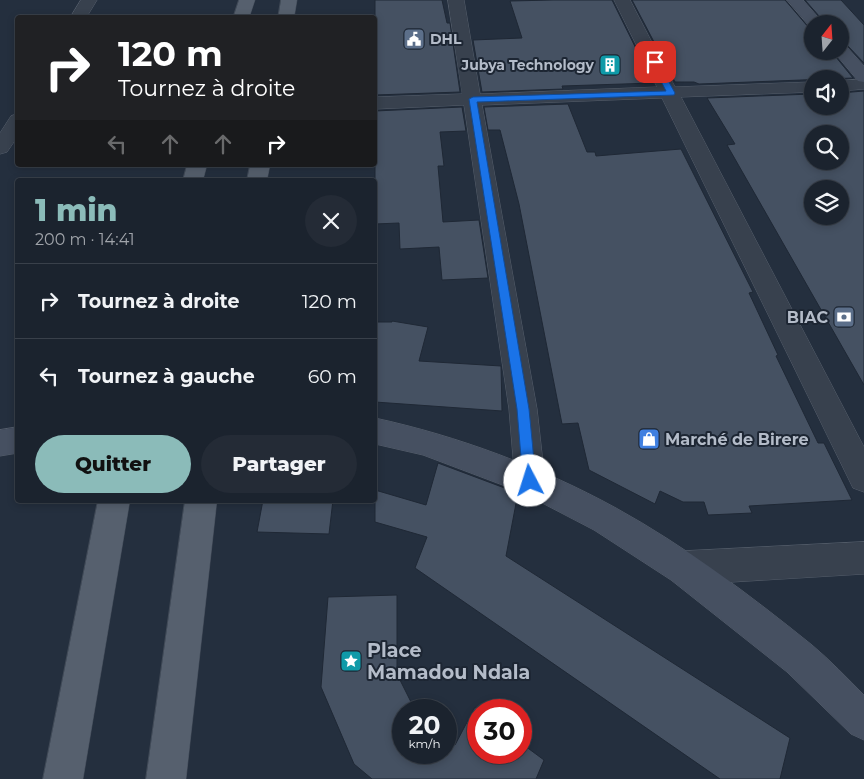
<!DOCTYPE html>
<html lang="fr">
<meta charset="utf-8">
<style>
body{margin:0;font-family:Montserrat,sans-serif;background:#242b36;color:#f1f3f6;height:100vh;display:flex;flex-direction:column;font-size:19px;white-space:nowrap}
*{box-sizing:border-box;margin:0}
p{font-size:16px;color:#a0a4aa}
.icon{flex:none;width:28px;height:28px;fill:none;stroke:currentColor;stroke-width:2;stroke-linecap:round;stroke-linejoin:round}
.map{position:relative;flex:1;overflow:hidden}
.panel{position:absolute;left:15px;top:178px;width:362px;height:325px;display:flex;flex-direction:column;background:#1b232e;border-radius:5px;box-shadow:0 2px 8px #0003,0 0 0 1px #39404a}
.panel>*{flex:none}
.top-card{position:absolute;left:15px;top:15px;width:362px;height:152px;border-radius:5px;box-shadow:0 2px 8px #0003,0 0 0 1px #39404a;background:#202124;color:#fff;overflow:hidden}
.needle{width:32px;rotate:17deg}
.controls{position:absolute;left:804px;top:15px;display:grid;gap:10px}
.controls a{display:grid;place-items:center;width:45px;height:45px;border-radius:50%;background:#1b232e;box-shadow:0 2px 8px #0003,0 0 0 1px #39404a;font-size:25px}
.speed{position:absolute;left:392px;top:699px;display:flex;gap:10px;font-size:25px;font-weight:700;text-align:center}
.speed>*{display:grid;place-content:center;width:65px;height:65px;border-radius:50%;background:#1b232e;box-shadow:0 2px 8px #0003,0 0 0 1px #39404a;line-height:1}
.speed small{font-size:12px;font-weight:400}
.speed .limit{border:8px solid #d22;background:#fff;color:#111}
.pin{position:absolute;display:grid;place-items:center;width:42px;height:42px;color:#fff;margin:-21px;border-radius:10px;box-shadow:0 2px 8px #0006}
.me{position:absolute;width:55px;margin:-28px;rotate:355deg;stroke-linejoin:round;filter:drop-shadow(0 0 4px #0008)}
.turn{display:flex;align-items:center;gap:18px;height:105px;padding:0 20px;font-size:22px}
.turn .icon{width:65px;height:65px;stroke-width:2.5}
.turn b{display:block;font-size:35px;line-height:42px}
.lanes{display:flex;align-items:center;height:48px;padding:0 20px;background:#0003;justify-content:center;gap:25px;direction:ltr}
.lanes .off{opacity:.35}
.round{display:grid;place-items:center;flex:none;width:52px;height:52px;border-radius:26px;background:#242b36}
.head{display:flex;align-items:center;justify-content:space-between;height:85px;padding:0 20px}
h1{font-size:30px;font-weight:800;line-height:38px;color:#8bbbb9}
.button{display:flex;gap:10px;margin-top:auto;padding:10px 20px}
.button a{flex:1;height:58px;border-radius:30px;background:#8bbbb9;color:#111;font-size:20px;font-weight:800;line-height:58px;text-align:center}
.button a+a{background:#242b36;color:#f1f3f6}
ul{padding:0;list-style:none}
li{display:flex;align-items:center;gap:15px;height:75px;padding:0 20px;border-top:1px solid #39404a}
li div{flex:1}
li b{display:block;font-size:19px}
li em{font-style:normal}
.map>svg:first-child{display:block}
</style>
<div class="map">
<svg width="864" height="779" viewBox="0 0 864 779">
<rect width="100%" height="100%" fill="#242f3e"/>
<!-- building -->
<path fill="#455162" stroke="#1f2835" fill-rule="evenodd" d="M375,0h67l5,23h3l10,69 -85,3z
M553,0h59l41,83 -91,3 1,3 -81,3 -9,-52 49,-2 -12,-37z
M632,0h153l24,28 3,2v21h19l22,27 -154,6 -5,-2h-19z
M805,0h36l23,25v38l-17,-18 -7,-2v-19h-14z
M864,91v294l-137,-240 8,-1 -28,-46 105,-4v12h28v-13zM812,134h28v27h-28zM812,189h28v27h-28z
M568,104l19,48h8l1,4 85,-7 72,143 -4,1 29,62 -2,1 42,87h6l28,57 -103,6 3,7 -44,2 -4,-13h-21l-23,-11 -5,13 -66,-34 -11,-47 -16,1 -43,-220 -19,-74h-12l-4,-23z
M462,107l4,24 -26,1 4,34h-6l5,56 36,-2 9,58 -46,2 -3,-33 -39,2 -1,-26 -24,1v-113z
M392,321l36,6 -9,34 82,5 1,45 -127,-9v-80h17z
M438,463l80,30 -12,63 284,182 -10,41h-60l-305,-211 12,-31 -52,-15v-32l51,15z
M263,500h70l-4,34 -72,-2z
M397,595v79l18,36h-11v42h42v-14l9,7 20,-38 4,3v42h42v-9l23,17 -8,19h-164l-18,-15 -33,-77 7,-90z"/>
<g fill="none" stroke-linecap="round" stroke-linejoin="round">
<!-- street casing -->
<g stroke="#565f6c" stroke-width="1">
<path id="street" d="M81,0h16l-11,18h-16z
M448,0h16l16,94 177,-7 -43,-87h16l45,87 137,-5v10l-131,5 183,350v45l-11,-4 -191,-390 -180,7 55,304 8,72 -4,10 -11,5 -11,-5 -4,-10 -6,-72 -45,-304 -89,4v-12l87,-3z
M864,79v10l-24,2v-10z
M18,114v22l-11,16 -7,2v-21l11,-17z
M864,542v32l-181,11 -12,-5 -5,-12 5,-12 12,-5z"/>
</g>
<!-- secondary casing -->
<g stroke="#565f6c" stroke-width="1">
<path id="secondary" d="M787,0h16l21,24h-12v4l-2,-1z
M840,45l6,1 18,20v16l-6,-1 -25,-30h7z
M375,418c83,18 166,49 241,90 69,38 134,87 196,137 18,15 35,33 52,50v45l-13,-6 -64,-62 -116,-92 -77,-50 -73,-38 -98,-37 -48,-11z
M18,427v26l-18,3v-26z"/>
</g>
<!-- primary casing -->
<g stroke="#414a57" stroke-width="1">
<path id="primary" d="M239,0h16l-6,18h-16z
M281,0h16l-3,18h-16z
M187,165h20l-4,15h-20z
M250,165h20l-3,15h-20z
M98,500h32l-47,279h-40z
M185,500h32l-31,279h-40z"/>
</g>
<!-- street -->
<use href="#street" fill="#38414e" fill-rule="evenodd"/>
<!-- secondary -->
<use href="#secondary" fill="#465061" fill-rule="evenodd"/>
<!-- primary -->
<use href="#primary" fill="#56606e" fill-rule="evenodd"/>
</g>
<!-- route -->
<path fill="#1a73e8" stroke="#114b97" d="M655,60l3,2 17,31 -1,2 -197,7 52,307 7,72 -2,5 -4,1 -5,-1 -2,-5 -6,-72 -48,-310 4,-2 193,-6 -15,-29z"/>
<!-- icons -->
<defs>
<g id="civic-square" transform="scale(1.125)"><rect x="-9" y="-9" width="18" height="18" rx="4" fill="#5c6f8a" stroke="#1d2633"/><path d="M-.6-6.5H3V-4.5H.6V-3L4-1V1h2V6H-6V1h2V-1L-.6-3ZM-1.2 2.5V6h2.4V2.5Z" fill="#fff"/></g>
<g id="building-square" transform="scale(1.125)"><rect x="-9" y="-9" width="18" height="18" rx="4" fill="#0f9aa8" stroke="#1d2633"/><path d="M-4-6H4V6H1V3H-1V6H-4ZM-2.5-4.3h1.7v1.8h-1.7ZM.8-4.3h1.7v1.8H.8ZM-2.5-1h1.7V.8h-1.7ZM.8-1h1.7V.8H.8Z" fill="#fff"/></g>
<g id="bank-square" transform="scale(1.125)"><rect x="-9" y="-9" width="18" height="18" rx="4" fill="#5c6f8a" stroke="#1d2633"/><path d="M-6-4H6V4H-6ZM0-2.3a2.3 2.3 0 1 0 0 4.6a2.3 2.3 0 1 0 0-4.6Z" fill="#fff"/></g>
<g id="shop-square" transform="scale(1.125)"><rect x="-9" y="-9" width="18" height="18" rx="4" fill="#3f7fe0" stroke="#1d2633"/><path d="M-5-2.5h2.3a2.7 3.5 0 0 1 5.4 0H5L5.5 6h-11ZM-1.5-2.5h3a1.5 2.3 0 0 0-3 0Z" fill="#fff"/></g>
<g id="sight-square" transform="scale(1.125)"><rect x="-9" y="-9" width="18" height="18" rx="4" fill="#0f9aa8" stroke="#1d2633"/><path d="M0-6L1.8-2.2L6-1.7L2.9 1.2L3.7 5.4L0 3.3L-3.7 5.4L-2.9 1.2L-6-1.7L-1.8-2.2Z" fill="#fff"/></g>
</defs>
<g fill-rule="evenodd">
<use href="#civic-square" x="414" y="39"/>
<use href="#building-square" x="610" y="65"/>
<use href="#bank-square" x="844" y="317"/>
<use href="#shop-square" x="649" y="439"/>
<use href="#sight-square" x="351" y="661"/>
</g>
<g text-anchor="middle" dominant-baseline="central" stroke-width="4" stroke-linejoin="round" paint-order="stroke">
<!-- far-poi labels -->
<g font-size="14" font-weight="bold" fill="#b4bcc9" stroke="#1d2633" text-anchor="start">
<text x="430" y="39">DHL</text>
<text x="594" y="65" text-anchor="end">Jubya Technology</text>
</g>
<!-- poi labels -->
<g font-size="16" font-weight="bold" fill="#b4bcc9" stroke="#1d2633" text-anchor="end">
<text x="828" y="317">BIAC</text>
<text x="665" y="439" text-anchor="start">Marché de Birere</text>
</g>
<!-- near-poi labels -->
<g font-size="19" font-weight="bold" fill="#b4bcc9" stroke="#1d2633" text-anchor="start">
<text x="367" y="650">Place<tspan x="367" dy="22">Mamadou Ndala</tspan></text>
</g>
</g>
</svg>
<div class="controls">
<a><svg class="needle" viewBox="-14 -14 28 28"><path d="M0-13l5 13h-10z" fill="#e53935"/><path d="M0 13l5-13h-10z" fill="#a0a4aa"/></svg></a>
<a><svg class="icon" aria-label="sound" viewBox="0 0 24 24"><path d="M4 9h4l5-4v14l-5-4H4zM17 9q2 3 0 6"/></svg></a>
<a><svg class="icon" aria-label="search" viewBox="0 0 24 24"><circle cx="10" cy="10" r="6"/><path d="M15 15l6 6"/></svg></a>
<a><svg class="icon" aria-label="layers" viewBox="0 0 24 24"><path d="M12 4l9 5-9 5-9-5zM3 14l9 5 9-5"/></svg></a>
</div>
<div class="speed"><div>20<small>km/h</small></div><div class="limit">30</div></div>
<div class="pin" style="left:655px;top:62px;background:#d93025"><svg class="icon" aria-label="arrive" viewBox="0 0 24 24"><path d="M6 21V4h12l-3 4 3 4H6"/></svg></div>
<svg class="me" style="left:530px;top:481px" viewBox="-20 -20 40 40"><circle r="19" fill="#fff"/><path d="M0-13L10 11 0 6-10 11z" fill="#1a73e8"/></svg>
<div class="top-card">
<div class="turn"><svg class="icon" aria-label="right" viewBox="0 0 24 24"><path d="M7 20v-9h11M14 6l5 5-5 5"/></svg><div><b>120 m</b>Tournez à droite</div></div>
<div class="lanes"><svg class="icon off" aria-label="left" viewBox="0 0 24 24"><path d="M17 20v-9H6M10 6l-5 5 5 5"/></svg><svg class="icon off" aria-label="ahead" viewBox="0 0 24 24"><path d="M12 20V5M6 11l6-6 6 6"/></svg><svg class="icon off" aria-label="ahead" viewBox="0 0 24 24"><path d="M12 20V5M6 11l6-6 6 6"/></svg><svg class="icon" aria-label="right" viewBox="0 0 24 24"><path d="M7 20v-9h11M14 6l5 5-5 5"/></svg></div>
</div>
<section class="panel">
<div class="head"><div><h1>1 min</h1><p>200 m · 14:41</p></div><a class="round"><svg class="icon" aria-label="close" viewBox="0 0 24 24"><path d="M6 6l12 12M18 6L6 18"/></svg></a></div>
<ul>
<li><svg class="icon" aria-label="right" viewBox="0 0 24 24"><path d="M7 20v-9h11M14 6l5 5-5 5"/></svg><div><b>Tournez à droite</b></div><em>120 m</em></li>
<li><svg class="icon" aria-label="left" viewBox="0 0 24 24"><path d="M17 20v-9H6M10 6l-5 5 5 5"/></svg><div><b>Tournez à gauche</b></div><em>60 m</em></li>
</ul>
<div class="button"><a>Quitter</a><a>Partager</a></div>
</section>
</div>
